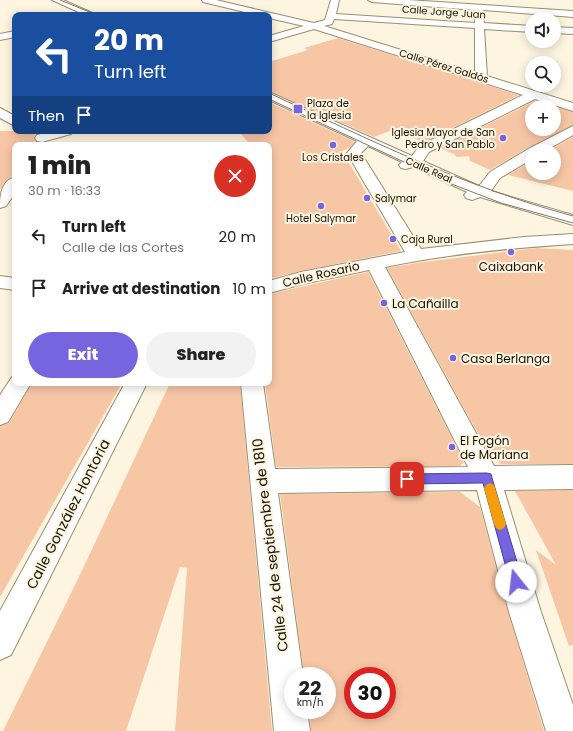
<!DOCTYPE html>
<meta charset="utf-8">
<style>
body{margin:0;font-family:Poppins,sans-serif;background:#f2f2f2;color:#222;height:100vh;display:flex;flex-direction:column;font-size:15px;white-space:nowrap}
*{box-sizing:border-box;margin:0}
p{font-size:13px;color:#767676}
.icon{flex:none;width:22px;height:22px;fill:none;stroke:currentColor;stroke-width:2;stroke-linecap:round;stroke-linejoin:round}
.map{position:relative;flex:1;overflow:hidden}
.sheet{position:absolute;left:12px;top:142px;width:260px;height:244px;display:flex;flex-direction:column;background:#fff;border-radius:8px;box-shadow:0 2px 10px #0003}
.sheet>*{flex:none}
.guide{position:absolute;left:12px;top:12px;width:260px;height:122px;border-radius:8px;box-shadow:0 2px 10px #0003;background:#1a4fa0;color:#fff;overflow:hidden}
.buttons{position:absolute;left:525px;top:12px;display:grid;gap:8px}
.buttons a{display:grid;place-items:center;width:36px;height:36px;border-radius:50%;background:#fff;box-shadow:0 2px 10px #0003;font-size:20px}
.speed{position:absolute;left:284px;top:667px;display:flex;gap:8px;font-size:20px;font-weight:700;text-align:center}
.speed>*{display:grid;place-content:center;width:52px;height:52px;border-radius:50%;background:#fff;box-shadow:0 2px 10px #0003;line-height:1}
.speed small{font-size:10px;font-weight:400}
.speed .limit{border:6px solid #d22;background:#fff;color:#111}
.pin{position:absolute;display:grid;place-items:center;width:34px;height:34px;color:#fff;margin:-17px;border-radius:8px;box-shadow:0 2px 6px #0006}
.me{position:absolute;width:44px;margin:-22px;rotate:344deg;stroke-linejoin:round;filter:drop-shadow(0 0 3px #0008)}
.turn{display:flex;align-items:center;gap:14px;height:84px;padding:0 16px;font-size:18px}
.turn .icon{width:52px;height:52px;stroke-width:2.5}
.turn b{display:block;font-size:28px;line-height:34px}
.then{display:flex;align-items:center;height:38px;padding:0 16px;background:#0003;gap:8px;font-size:15px}
.round{display:grid;place-items:center;flex:none;width:42px;height:42px;border-radius:21px;background:#f2f2f2}
.headline{display:flex;align-items:center;justify-content:space-between;height:68px;padding:0 16px}
h1{font-size:24px;font-weight:800;line-height:30px}
.button{display:flex;gap:8px;margin-top:auto;padding:8px 16px}
.button a{flex:1;height:46px;border-radius:24px;background:#7764df;color:#fff;font-size:16px;font-weight:800;line-height:46px;text-align:center}
.button a+a{background:#f2f2f2;color:#222}
ul{padding:0;list-style:none}
li{display:flex;align-items:center;gap:12px;height:52px;padding:0 16px}
li div{flex:1}
li b{display:block;font-size:15px}
li em{font-style:normal}
.map>svg:first-child{display:block}
</style>
<div class="map">
<svg width="573" height="731" viewBox="0 0 573 731">
<rect width="100%" height="100%" fill="#fef5e0"/>
<!-- building -->
<path fill="#f7c6a5" fill-rule="evenodd" d="M338,38l181,57 -95,47 -32,-12 -18,7 -105,-46v-29l39,-12 -4,-2z
M535,101l38,11v13l-44,22 -39,23 -20,-9 -1,-5 -12,1 -3,-3 -14,-6zM532,107h22v22h-22z
M269,102l86,40 -6,6 -7,3 59,100 -100,20 -32,8v-134h-19l-11,-14h30z
M0,131h46l-10,3 -2,3 3,6 -2,2h-20v26l-15,19z
M573,137v54l-65,-16 24,-14v12h22v-22h-6z
M536,248l37,2v214h-73l-15,-27 -3,4 -95,-173 29,-5z
M368,272l96,190 -4,4 -184,1 -11,-84h4v-89z
M32,383h90l-122,214v-171l9,-3z
M170,383h70l32,348h-97l12,-163 -7,-1 -54,164h-123l75,-152z
M573,490v155l-4,1 -33,-96 20,15 -41,-74z
M460,492l20,15 28,105 36,119h-233l-2,-21h18v-34h-23l-24,-182zM353,676h34v34h-34z"/>
<g fill="none" stroke-linecap="round" stroke-linejoin="round">
<!-- street casing -->
<g stroke="#9b8d6d" stroke-width="2">
<path id="street" d="M52,0h11l34,15h-12z
M202,0h14l98,23 11,-3 6,-20h8l-3,14 139,9v-13l-103,-8 -4,-2h40l165,11v6l-90,-7 1,13 48,3v6l-48,-3 3,47 86,27v8l-38,-12 -106,53 -6,9 56,25 11,-14 40,-24 43,-22v9l-28,16h-13v8l-32,19 -9,13 82,24v10l-93,-28 -8,3 -6,-2 -2,-3 3,-3 -54,-25 -7,2 -5,-1 -2,-3 3,-3 -34,-16 -7,7 60,96 103,-12 49,-3v10c-63,4 -126,10 -188,23l109,199 79,-1v24l-69,1 37,122 32,93v26h-27l-37,-119 -32,-122 -199,3 25,183h-10v34h14l3,21h-36l-33,-348h22l12,86 193,-2 -99,-197 -66,14 -34,9v-12l32,-9 104,-20 -58,-99 10,-12 -88,-41v-8l143,64 7,-10 104,-51 -209,-66 -45,13v-6l35,-10 -35,-8v-3h-12l-54,-13zM334,19l141,9v45l-151,-47 8,-2z
M554,27l19,1v6l-19,-1z
M15,31v6l-15,3v-6z
M0,108l15,8v10l-15,-8z
M52,131h21l-2,3 -29,8 -5,-1 -2,-3 2,-3z
M15,177v16l-9,13 -6,2c0,-12 1,-27 15,-31z
M0,276l15,2v12l-15,-2z
M15,376v7h16l-23,39 -8,3v-30l12,-18z
M125,383h22l-136,272 -11,5v-49z"/>
</g>
<!-- path -->
<path stroke="#928b7a" stroke-width="1.5" stroke-dasharray="1 1" stroke-linecap="butt" d="M212,145l5,-2"/>
<!-- street -->
<use href="#street" fill="#fff" fill-rule="evenodd"/>
<!-- tram -->
<path stroke="#7f7868" stroke-width="1" d="M60,0l37,15
M269,93c101,47 196,94 304,123
M269,99l180,84 52,20 72,20"/>
</g>
<!-- route -->
<path fill="#7764df" stroke="#4d4191" d="M487,473l4,1 1,4 31,104 -2,4 -5,2 -4,-2 -2,-4 -27,-99 -76,1 -4,-2 -2,-3 2,-3 4,-2z"/>
<!-- slow -->
<path fill="#f59e0b" d="M490,483l4,2 1,3 11,36 -2,4 -4,2 -4,-2 -2,-4 -10,-36 2,-3z"/>
<!-- markers -->
<g fill="#7764df" stroke="#fef5e0" stroke-width="1.5">
<rect x="293" y="104" width="10" height="10" rx="2"/>
<circle cx="503" cy="138" r="4"/>
<circle cx="333" cy="145" r="4"/>
<circle cx="367" cy="198" r="4"/>
<circle cx="321" cy="206" r="4"/>
<circle cx="393" cy="239" r="4"/>
<circle cx="511" cy="252" r="4"/>
<circle cx="384" cy="303" r="4"/>
<circle cx="453" cy="358" r="4"/>
<circle cx="452" cy="447" r="4"/>
</g>
<g text-anchor="middle" dominant-baseline="central" stroke-width="4" stroke-linejoin="round" paint-order="stroke">
<!-- far-street labels -->
<g font-size="10" fill="#161105" stroke="#fef5e0">
<text transform="translate(444 12) rotate(4)">Calle Jorge Juan</text>
<text transform="translate(444 66) rotate(17)">Calle Pérez Galdós</text>
<text transform="translate(429 170) rotate(24)">Calle Real</text>
</g>
<!-- far-poi labels -->
<g font-size="10" fill="#161105" stroke="#fef5e0" text-anchor="start">
<text x="307" y="103">Plaza de<tspan x="307" dy="12">la Iglesia</tspan></text>
<text x="495" y="132" text-anchor="end">Iglesia Mayor de San<tspan x="495" dy="12">Pedro y San Pablo</tspan></text>
<text x="333" y="157" text-anchor="middle">Los Cristales</text>
<text x="375" y="198">Salymar</text>
<text x="321" y="218" text-anchor="middle">Hotel Salymar</text>
<text x="401" y="239">Caja Rural</text>
</g>
<!-- poi labels -->
<g font-size="12" fill="#161105" stroke="#fef5e0" text-anchor="start">
<text x="511" y="266" text-anchor="middle">Caixabank</text>
<text x="392" y="303">La Cañailla</text>
<text x="461" y="358">Casa Berlanga</text>
<text x="460" y="440">El Fogón<tspan x="460" dy="14">de Mariana</tspan></text>
</g>
<!-- street labels -->
<g font-size="12" fill="#161105" stroke="#fef5e0">
<text transform="translate(321 274) rotate(-13)">Calle Rosario</text>
</g>
<!-- near-street labels -->
<g font-size="14" fill="#161105" stroke="#fef5e0">
<text transform="translate(68 514) rotate(-63)">Calle González Hontoria</text>
<text transform="translate(270 545) rotate(-97)">Calle 24 de septiembre de 1810</text>
</g>
</g>
</svg>
<div class="buttons">
<a><svg class="icon" aria-label="sound" viewBox="0 0 24 24"><path d="M4 9h4l5-4v14l-5-4H4zM17 9q2 3 0 6"/></svg></a>
<a><svg class="icon" aria-label="search" viewBox="0 0 24 24"><circle cx="10" cy="10" r="6"/><path d="M15 15l6 6"/></svg></a>
<a>+</a>
<a>−</a>
</div>
<div class="speed"><div>22<small>km/h</small></div><div class="limit">30</div></div>
<div class="pin" style="left:407px;top:479px;background:#d93025"><svg class="icon" aria-label="arrive" viewBox="0 0 24 24"><path d="M6 21V4h12l-3 4 3 4H6"/></svg></div>
<svg class="me" style="left:516px;top:582px" viewBox="-20 -20 40 40"><circle r="19" fill="#fff"/><path d="M0-13L10 11 0 6-10 11z" fill="#7764df"/></svg>
<div class="guide">
<div class="turn"><svg class="icon" aria-label="left" viewBox="0 0 24 24"><path d="M17 20v-9H6M10 6l-5 5 5 5"/></svg><div><b>20 m</b>Turn left</div></div>
<div class="then">Then<svg class="icon" aria-label="arrive" viewBox="0 0 24 24"><path d="M6 21V4h12l-3 4 3 4H6"/></svg></div>
</div>
<section class="sheet">
<div class="headline"><div><h1>1 min</h1><p>30 m · 16:33</p></div><a class="round" style="background:#d93025;color:#fff"><svg class="icon" aria-label="close" viewBox="0 0 24 24"><path d="M6 6l12 12M18 6L6 18"/></svg></a></div>
<ul>
<li><svg class="icon" aria-label="left" viewBox="0 0 24 24"><path d="M17 20v-9H6M10 6l-5 5 5 5"/></svg><div><b>Turn left</b><p>Calle de las Cortes</p></div><em>20 m</em></li>
<li><svg class="icon" aria-label="arrive" viewBox="0 0 24 24"><path d="M6 21V4h12l-3 4 3 4H6"/></svg><div><b>Arrive at destination</b></div><em>10 m</em></li>
</ul>
<div class="button"><a>Exit</a><a>Share</a></div>
</section>
</div>
